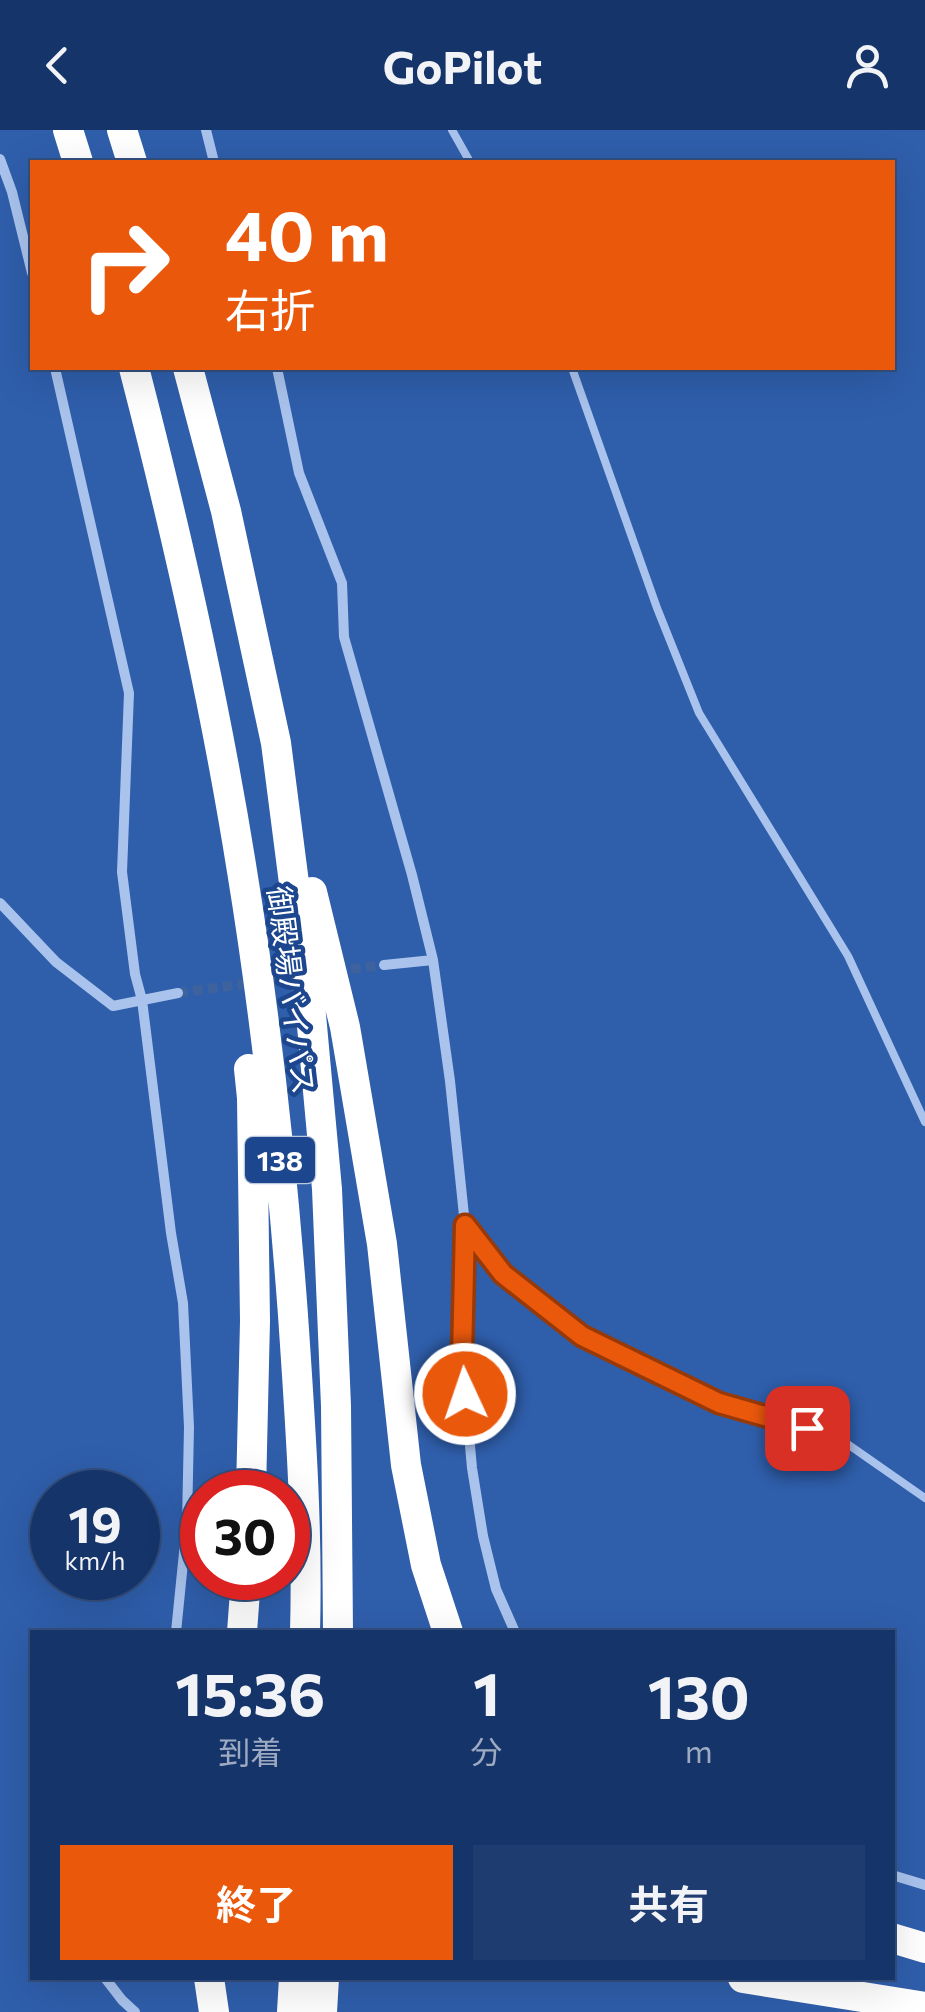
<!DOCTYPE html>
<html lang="ja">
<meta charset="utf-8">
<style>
body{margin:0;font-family:Commissioner,"Noto Sans JP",sans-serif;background:#1e3c70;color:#f1f3f6;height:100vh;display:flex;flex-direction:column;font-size:38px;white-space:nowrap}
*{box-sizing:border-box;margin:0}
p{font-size:32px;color:#9daac1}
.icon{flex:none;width:55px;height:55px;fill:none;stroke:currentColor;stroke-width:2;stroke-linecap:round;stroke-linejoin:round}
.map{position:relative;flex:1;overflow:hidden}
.sheet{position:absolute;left:30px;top:1500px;width:865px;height:350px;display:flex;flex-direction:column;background:#15346a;border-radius:0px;box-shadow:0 10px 40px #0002,0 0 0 2px #344f7e}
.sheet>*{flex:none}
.banner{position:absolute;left:30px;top:30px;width:865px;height:210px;border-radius:0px;box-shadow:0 10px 40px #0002,0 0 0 2px #344f7e;background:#ea580c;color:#fff;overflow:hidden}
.speed{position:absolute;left:30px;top:1340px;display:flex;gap:20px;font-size:50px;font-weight:700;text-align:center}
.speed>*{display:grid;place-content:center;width:130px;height:130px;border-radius:50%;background:#15346a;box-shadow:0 10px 40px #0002,0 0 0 2px #344f7e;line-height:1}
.speed small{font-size:25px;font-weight:400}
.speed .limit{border:15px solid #d22;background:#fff;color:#111}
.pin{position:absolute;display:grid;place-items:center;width:85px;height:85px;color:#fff;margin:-42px;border-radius:20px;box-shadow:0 5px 15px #0006}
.me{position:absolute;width:110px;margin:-55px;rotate:357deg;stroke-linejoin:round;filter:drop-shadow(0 0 8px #0008)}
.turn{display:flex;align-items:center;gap:35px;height:210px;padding:0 30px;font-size:45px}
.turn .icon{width:130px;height:130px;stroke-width:2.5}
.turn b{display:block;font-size:70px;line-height:85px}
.eta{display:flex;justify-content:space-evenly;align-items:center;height:170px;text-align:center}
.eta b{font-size:60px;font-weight:700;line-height:70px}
.primary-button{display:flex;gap:20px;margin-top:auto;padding:20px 30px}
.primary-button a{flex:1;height:115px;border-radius:0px;background:#ea580c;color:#fff;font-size:40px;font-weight:700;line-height:115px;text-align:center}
.primary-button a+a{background:#1e3c70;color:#f1f3f6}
header{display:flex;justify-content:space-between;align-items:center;height:130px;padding:0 30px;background:#15346a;font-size:45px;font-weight:700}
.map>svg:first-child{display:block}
</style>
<header><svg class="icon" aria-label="back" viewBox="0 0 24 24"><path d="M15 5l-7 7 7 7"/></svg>GoPilot<svg class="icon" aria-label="person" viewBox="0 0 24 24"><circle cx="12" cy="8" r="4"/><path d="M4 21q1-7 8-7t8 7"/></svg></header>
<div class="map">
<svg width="925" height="1882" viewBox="0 0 925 1882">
<rect width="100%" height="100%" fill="#1c468d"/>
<!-- green -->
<path fill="#2f5eab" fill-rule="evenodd" d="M0,0h925v1882h-925zM32,32h860v206h-860zM52,1362h86v86h-86zM202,1362h86v86h-86zM32,1502h860v346h-860z"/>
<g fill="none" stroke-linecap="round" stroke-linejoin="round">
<!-- street-tunnel -->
<path stroke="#3e629e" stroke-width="10" stroke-dasharray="10 5" stroke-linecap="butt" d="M336,841l48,-6
M178,863l126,-17"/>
<!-- lane -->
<path stroke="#a9c3ed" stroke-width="8" d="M452,0l18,32
M572,238l85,240 42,105 149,243 77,166
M465,1095l38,48 80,63 136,67 117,33 89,62"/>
<!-- street -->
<path stroke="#a9c3ed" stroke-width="10" d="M206,0l8,32
M0,29l12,33 20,81
M55,238l74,325 -7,179 13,102 7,26 29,233 12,70 6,124 -2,96 -11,109
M277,238l22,105 43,110 2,54 68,238 21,85 17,121 15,144 -3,133 10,110 11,68 13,53 19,43
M0,773l56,59 57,44 65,-13
M384,835l49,-5
M892,1745l33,10
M105,1848l17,22 13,12"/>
<!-- highway -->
<path stroke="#fff" stroke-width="30" d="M68,0l10,32
M122,0l10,32
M134,238c43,166 81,333 108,503 24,147 40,295 51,444 7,104 15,213 12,317
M188,238l38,143 50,232 35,272 16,174 9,217 2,226
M312,762l33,135 37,217 24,221 20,100 22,67
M249,939l3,29 3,223 -4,171
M242,1502l4,-54
M892,1808l33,10
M209,1848l5,34
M743,1848l182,29
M292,1882l2,-34
M322,1882l2,-34"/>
</g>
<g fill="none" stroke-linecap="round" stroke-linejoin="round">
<!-- route casing -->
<g stroke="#983908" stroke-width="25">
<path id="route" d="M465,1264l-3,-36 3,-133 38,49 79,62 137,67 88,25"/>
</g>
<!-- route -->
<use href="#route" stroke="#ea580c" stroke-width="18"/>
</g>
<g text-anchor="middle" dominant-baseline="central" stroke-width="9" stroke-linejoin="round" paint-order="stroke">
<!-- shield labels -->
<rect fill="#1c468d" stroke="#bbc8dd" stroke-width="2.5" x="245" y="1007" width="70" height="46" rx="8"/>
<g font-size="28" font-weight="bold" fill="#fff">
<text x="280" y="1030">138</text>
</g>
<!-- street labels -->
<g font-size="30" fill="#fff" stroke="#1c468d">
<text transform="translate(293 860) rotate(83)">御殿場バイパス</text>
</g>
</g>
</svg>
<div class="speed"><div>19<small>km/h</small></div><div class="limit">30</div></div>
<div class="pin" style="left:807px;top:1298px;background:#d93025"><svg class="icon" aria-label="arrive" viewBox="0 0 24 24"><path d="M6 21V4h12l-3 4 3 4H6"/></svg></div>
<svg class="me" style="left:465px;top:1264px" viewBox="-20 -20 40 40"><circle r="17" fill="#ea580c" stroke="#fff" stroke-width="3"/><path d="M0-11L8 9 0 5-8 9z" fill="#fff"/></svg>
<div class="banner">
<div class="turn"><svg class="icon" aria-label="right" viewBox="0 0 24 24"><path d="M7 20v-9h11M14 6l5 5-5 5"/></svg><div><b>40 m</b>右折</div></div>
</div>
<section class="sheet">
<div class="eta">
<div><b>15:36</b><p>到着</p></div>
<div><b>1</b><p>分</p></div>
<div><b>130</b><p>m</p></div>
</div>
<div class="primary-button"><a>終了</a><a>共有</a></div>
</section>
</div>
